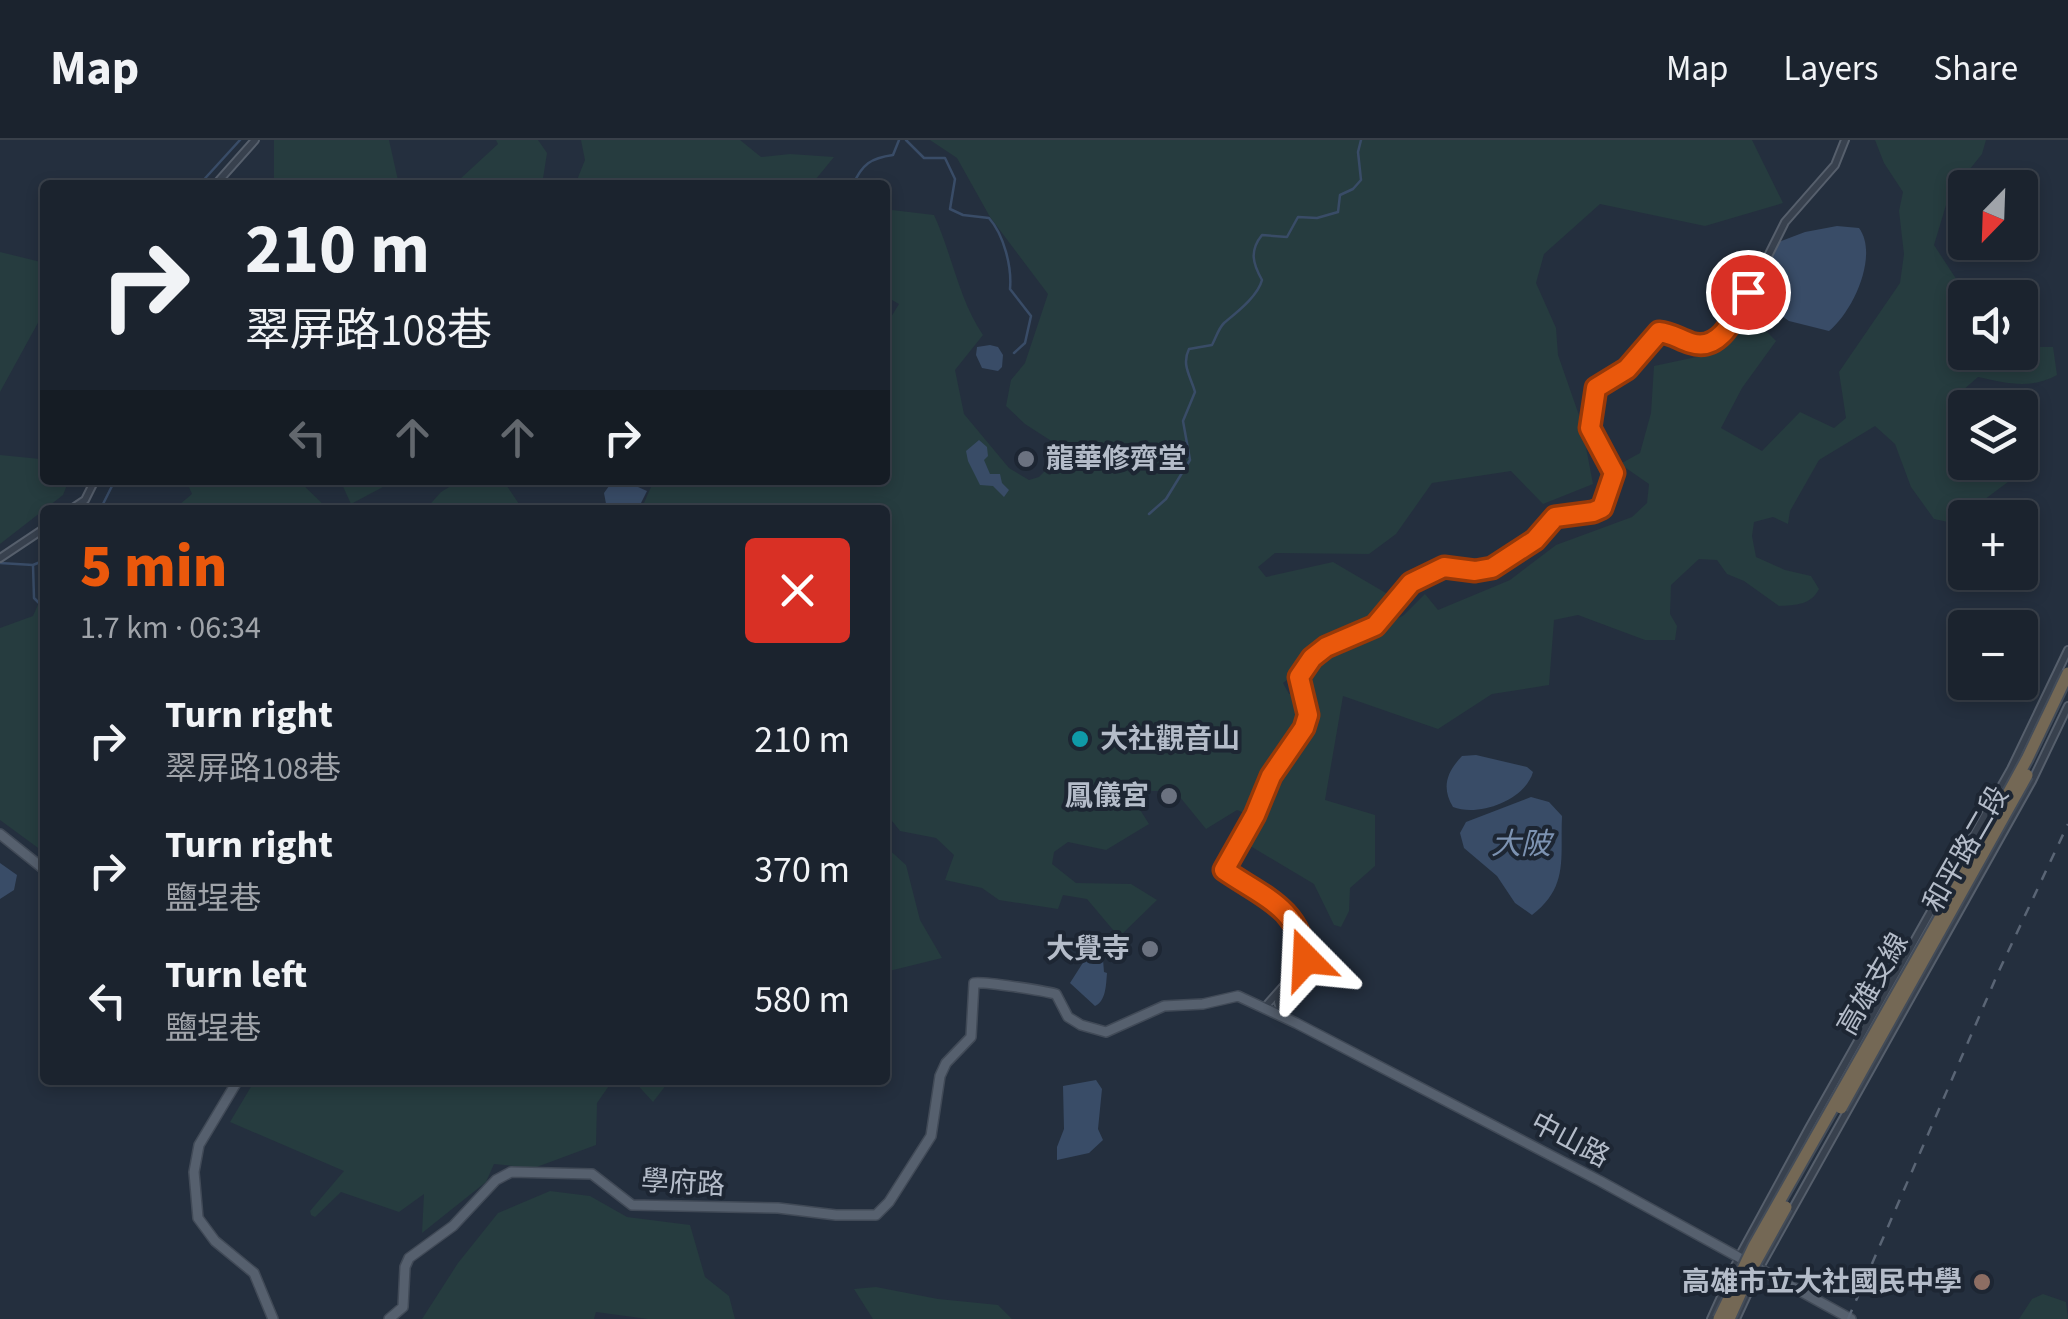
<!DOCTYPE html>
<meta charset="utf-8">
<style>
body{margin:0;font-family:"Source Sans 3","Noto Sans TC",sans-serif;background:#282f3a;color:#f1f3f6;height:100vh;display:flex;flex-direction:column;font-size:38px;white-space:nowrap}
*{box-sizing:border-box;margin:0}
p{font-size:32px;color:#a0a4aa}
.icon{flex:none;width:55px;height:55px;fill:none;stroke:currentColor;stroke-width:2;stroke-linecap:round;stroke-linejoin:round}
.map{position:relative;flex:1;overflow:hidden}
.sheet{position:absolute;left:40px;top:365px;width:850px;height:580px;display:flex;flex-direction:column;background:#1b232e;border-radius:10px;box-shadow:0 5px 15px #0003,0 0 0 2px #39404a}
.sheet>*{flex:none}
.top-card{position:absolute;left:40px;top:40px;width:850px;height:305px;border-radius:10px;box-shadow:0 5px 15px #0003,0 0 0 2px #39404a;background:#1b232e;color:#f1f3f6;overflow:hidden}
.needle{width:65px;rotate:203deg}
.controls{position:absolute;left:1948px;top:30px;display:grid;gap:20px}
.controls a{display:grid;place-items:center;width:90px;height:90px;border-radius:10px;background:#1b232e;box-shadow:0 5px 15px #0003,0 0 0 2px #39404a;font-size:50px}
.pin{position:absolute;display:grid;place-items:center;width:85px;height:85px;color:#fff;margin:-42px;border:5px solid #fff;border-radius:50%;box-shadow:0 2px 10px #0007}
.me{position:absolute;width:110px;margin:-55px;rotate:339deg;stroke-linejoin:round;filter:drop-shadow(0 0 8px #0008)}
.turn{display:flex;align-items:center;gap:35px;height:210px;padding:0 40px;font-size:45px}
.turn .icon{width:130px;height:130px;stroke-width:2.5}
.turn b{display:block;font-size:70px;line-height:85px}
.lanes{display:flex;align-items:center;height:95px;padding:0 40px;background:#0003;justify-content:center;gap:50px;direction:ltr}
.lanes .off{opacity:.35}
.round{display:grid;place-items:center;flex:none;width:105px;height:105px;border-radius:10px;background:#282f3a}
.head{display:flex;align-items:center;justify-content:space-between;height:170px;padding:0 40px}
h1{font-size:60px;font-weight:800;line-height:75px;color:#ea580c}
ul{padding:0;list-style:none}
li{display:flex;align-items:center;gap:30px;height:130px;padding:0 40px}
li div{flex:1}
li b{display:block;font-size:38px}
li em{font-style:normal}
header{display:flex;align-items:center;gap:60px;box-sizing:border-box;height:140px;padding:0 50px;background:#1b232e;border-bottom:2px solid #39404a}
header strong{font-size:48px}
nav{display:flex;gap:55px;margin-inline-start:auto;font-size:35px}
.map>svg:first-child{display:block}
</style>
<header>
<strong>Map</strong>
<nav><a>Map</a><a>Layers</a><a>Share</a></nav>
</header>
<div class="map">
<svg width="2068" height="1179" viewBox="0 0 2068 1179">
<rect width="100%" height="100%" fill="#242f3e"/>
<!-- green -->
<path fill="#263c3f" d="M274,0h115l10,45h-125z
M496,0h42l9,13 -5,32h-84l1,-5 39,-36z
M581,0h159l21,17 29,-3 44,3 -23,28h-236l10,-25z
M930,0h822l31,63 -78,23 -105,-22 -56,50 -8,29 20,45 2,27 23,66 12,63 -50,20 -32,-33 -79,12 -36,51 -27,20 -94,-1 -17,14 8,10 67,-15 58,34c-12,19 -22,35 -46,31 -15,10 -27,20 -39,32 -9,9 -12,17 -23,24l6,11 8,-2c13,44 -23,64 -41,100 -3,8 -4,15 -9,22l-10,-4 -31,19 -31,-38h-28l-10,14 12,19 -43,26 -38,-8 -14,10 -2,12 24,19 55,1 26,16 -38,37 -32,-38 -24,-4 -5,14 -59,-9 -17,-12 -37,-8 9,-25 -18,-17 -36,-7 -15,-19v-302h-239l-2,-7 10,-23h231v-153l14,-23 -14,-8v-83l7,-3 42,5c18,39 25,85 49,120l-28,35 9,44 45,54 20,12 10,-3 16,-16 1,-17 -31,-20 -19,-18 5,-26 14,-17 23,-69 -58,-77 -33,-59z
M1875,0h111l-4,14 -33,41 -15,50 34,52 -3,1v54h55v-5h33l4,28c-28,15 -50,8 -79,2l-31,27 18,21v37h55l-8,17 -59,44 -19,-4 -23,-32 -16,-43 -20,-18 -56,34 -29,51 -2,13 -15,-7 -19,5 -2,14 4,21 29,13 26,6 8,13c-8,16 -23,16 -40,17l-35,-25 -17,-7 -10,-14 -18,-1 -28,26 -1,29 7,12 -2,14h-30l-67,-25 -24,5 -5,65 -57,9 -54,35 -95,-33 -18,104 50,15v51l-25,22 -1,23 -8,16 -7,-2 -20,-41 -67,-40 33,-69 27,-33 8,-36 -9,-25 7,-16 91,-50 21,-21 13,16 72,-30 46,-35 76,-28 15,-14 2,-19 -29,-20 20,-11 11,-40 3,-47 61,-13 35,-38 26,26 -34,47 -21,40 41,23 38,-39 34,16 12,-10 -7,-46 61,-89 4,-29 -5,-43 4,-19 -19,-29z
M0,112l45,11v47l-45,82z
M0,315l40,4 5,3v18h24l-6,15 -63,49z
M186,340h112l31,30h-156l19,-16z
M340,340h56l-45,24z
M461,340h42l20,30h-98l16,-18z
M45,449v264l-45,-33v-192l33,-12z
M885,706l21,19 14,55 22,38 -57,14z
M255,940h358l-16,23 -1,42 -62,23 -40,-4 -8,18 -64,51 2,-39 -25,18 -58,-20 -26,25 -4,-2 -1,-4 34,-40 -114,-49z
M633,940h37l-17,22z
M550,1051l40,5 37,21 63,8 15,52 24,19 6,23h-87l-52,-7 -2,7h-172l36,-56 40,-50z
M876,1147l62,12 60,6 14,14h-139l-19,-30z
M2043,1154l23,8 2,17h-49l13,-20z"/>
<!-- water -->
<path fill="#394c67" d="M1837,86l22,2c20,27 -6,84 -30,103l-40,-10 -28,-19 -4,-16 13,-22 -1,-6 7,-15 29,-11z
M990,205l8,2 5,8 -1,12 -4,4 -16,-3 -6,-13 1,-8z
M979,300l8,7 1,9 -4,4 6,14h10l2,9 7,7 -5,7 -11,-11 -13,-1 -12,-24 -2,-10z
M619,340h18l1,7 9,4 -9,18h-31l-3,-16 5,-7h8z
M1476,615l51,12 6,5c-8,28 -54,45 -80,35 -12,-20 -6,-35 9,-51z
M1531,657l18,5 13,14c-2,42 7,71 -30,99l-17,-12 -18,-27 -33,-28 -4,-15 6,-11z
M0,723l17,12 -3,15 -14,9z
M1102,807l2,25 3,1c-1,12 -1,28 -12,33l-25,-23 14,-22z
M1096,940l6,9 -4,40 5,11 -14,13 -32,7v-13l7,-18 -1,-43z"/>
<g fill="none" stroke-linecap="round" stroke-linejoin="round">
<!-- stream -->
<path stroke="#394c67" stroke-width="2.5" d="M906,0l18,18h21l10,21 -5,30 13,6 26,3c15,17 23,49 21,71l21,27 -6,27 -11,10
M199,45l41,-45
M853,45c9,-21 18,-27 40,-30l6,-15
M100,370l15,-30
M1149,374l17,-15 24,-39 -7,-39 12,-29c-4,-15 -14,-27 -6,-43l23,-4c4,-7 6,-16 12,-22 13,-11 34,-27 38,-43 -9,-16 -13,-29 0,-45l25,2 11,-20 19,1 21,-6 2,-17 13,-6 8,-9 -3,-28 3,-12
M0,423l33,2 12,-5
M33,425l1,33 11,11"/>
<!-- minor casing -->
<g stroke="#565f6c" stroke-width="10">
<path id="minor" d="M215,45l40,-45
M70,370l15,-10 10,-20
M0,418l45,-30
M1280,850l-2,12 4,14
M1264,868l41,-46c3,-48 -47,-69 -81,-92l19,-31 28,-62 33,-49 4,-13 -9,-38 13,-19 14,-11 49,-21 36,-43 33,-16 31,4 17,-3 43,-28 20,-23 38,-5 9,-5 12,-34 -24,-46 6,-39 31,-19 32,-37 42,13 18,-7 44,-72 22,-44 50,-57 10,-25
M1711,1179l29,-64 69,-127 202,-359 57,-119
M1736,1179l24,-52 272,-486 36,-75"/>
</g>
<!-- major casing -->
<g stroke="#414a57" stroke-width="12">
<path id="major" d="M0,694l45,36
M238,940l-39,65 -5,27 4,46 17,23 39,32 19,46
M389,1179l14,-12 2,-40 4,-9 44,-32 43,-46 15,-8 81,2 40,31 146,3 58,7h40l13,-13 42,-66 9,-60 6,-13 25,-26 3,-54c9,-2 70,8 82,11l12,23 13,8 25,7 58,-26 39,-2 35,-8 58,27 304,158 251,138"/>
</g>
<!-- minor -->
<use href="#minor" stroke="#38414e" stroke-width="6"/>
<!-- major -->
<use href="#major" stroke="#56606e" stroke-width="9"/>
<!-- rail -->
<path stroke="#5a6575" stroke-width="2.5" stroke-dasharray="10 10" stroke-linecap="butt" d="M1848,1179l150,-346 70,-149"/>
<!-- highway-bridge casing -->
<g stroke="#434c59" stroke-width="15" stroke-linecap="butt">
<path id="highway-bridge" d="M1841,968l186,-333
M1719,1179l35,-73 185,-326 88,-161 41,-86
M1729,1179l22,-49 35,-63"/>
</g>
<!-- highway-bridge -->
<use href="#highway-bridge" stroke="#746855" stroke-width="11"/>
</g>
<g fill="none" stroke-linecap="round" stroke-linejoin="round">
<!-- route casing -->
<g stroke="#983908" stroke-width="25">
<path id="route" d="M1306,819c-7,-52 -43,-62 -82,-89l31,-55 16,-39 33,-48 4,-13 -9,-38 13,-19 14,-11 49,-21 36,-43 33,-16 31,4 17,-3 43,-28 20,-23 38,-5 9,-4 12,-35 -24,-45 6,-40 31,-19 32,-37c12,1 20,7 32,11 31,10 45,-30 57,-51"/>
</g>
<!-- route -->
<use href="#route" stroke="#ea580c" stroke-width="18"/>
</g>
<!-- markers -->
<g fill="#6b7280" stroke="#1d2633" stroke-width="4">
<circle cx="1026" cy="319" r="10"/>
<circle cx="1169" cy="656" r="10"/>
<circle cx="1150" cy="809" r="10"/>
</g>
<circle fill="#0f9aa8" stroke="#1d2633" stroke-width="4" cx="1080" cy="599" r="10"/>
<circle fill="#8d6e63" stroke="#1d2633" stroke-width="4" cx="1982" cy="1142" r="10"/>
<g text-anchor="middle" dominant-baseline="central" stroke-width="8" stroke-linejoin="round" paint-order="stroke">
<!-- poi labels -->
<g font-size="28" font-weight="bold" fill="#b4bcc9" stroke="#1d2633" text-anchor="end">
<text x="1046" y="319" text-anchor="start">龍華修齊堂</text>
<text x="1100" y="599" text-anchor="start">大社觀音山</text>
<text x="1149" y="656">鳳儀宮</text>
<text x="1130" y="809">大覺寺</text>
<text x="1962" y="1142">高雄市立大社國民中學</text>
</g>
<!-- street labels -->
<g font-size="28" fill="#b4bcc9" stroke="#1d2633">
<text transform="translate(1966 709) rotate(-60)">和平路二段</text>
<text transform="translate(1873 844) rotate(-60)">高雄支線</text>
<text transform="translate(1570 1000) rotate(28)">中山路</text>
<text transform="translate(683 1043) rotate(3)">學府路</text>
</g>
<!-- water labels -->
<g font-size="30" font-style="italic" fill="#7c92b1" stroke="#1d2633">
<text x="1521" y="704">大陂</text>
</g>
</g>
</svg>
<div class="controls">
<a><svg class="needle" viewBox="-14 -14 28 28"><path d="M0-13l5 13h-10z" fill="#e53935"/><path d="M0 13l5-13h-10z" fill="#a0a4aa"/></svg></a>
<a><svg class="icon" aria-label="sound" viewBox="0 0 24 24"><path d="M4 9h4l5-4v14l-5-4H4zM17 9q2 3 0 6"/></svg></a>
<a><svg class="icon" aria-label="layers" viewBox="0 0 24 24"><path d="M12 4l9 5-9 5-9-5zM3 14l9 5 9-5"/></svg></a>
<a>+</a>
<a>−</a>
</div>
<div class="pin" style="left:1748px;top:152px;background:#d93025"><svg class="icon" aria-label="arrive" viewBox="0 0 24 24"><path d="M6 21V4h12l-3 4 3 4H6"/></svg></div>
<svg class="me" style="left:1306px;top:819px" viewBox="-20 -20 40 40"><path d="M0-17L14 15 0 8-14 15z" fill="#ea580c" stroke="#fff" stroke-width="4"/></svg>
<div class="top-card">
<div class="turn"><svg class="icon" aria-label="right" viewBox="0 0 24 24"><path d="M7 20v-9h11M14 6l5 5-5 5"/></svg><div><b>210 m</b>翠屏路108巷</div></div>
<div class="lanes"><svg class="icon off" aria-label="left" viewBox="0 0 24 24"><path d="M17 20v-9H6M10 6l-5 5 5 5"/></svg><svg class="icon off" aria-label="ahead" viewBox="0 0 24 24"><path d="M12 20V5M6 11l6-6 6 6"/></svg><svg class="icon off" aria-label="ahead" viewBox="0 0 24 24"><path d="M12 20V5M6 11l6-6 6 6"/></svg><svg class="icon" aria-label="right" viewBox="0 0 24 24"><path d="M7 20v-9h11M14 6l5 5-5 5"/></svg></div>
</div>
<section class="sheet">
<div class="head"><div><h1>5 min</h1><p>1.7 km · 06:34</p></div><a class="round" style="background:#d93025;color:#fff"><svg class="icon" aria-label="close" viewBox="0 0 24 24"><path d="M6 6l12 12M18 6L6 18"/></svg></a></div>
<ul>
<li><svg class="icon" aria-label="right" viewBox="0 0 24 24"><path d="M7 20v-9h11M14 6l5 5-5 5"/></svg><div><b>Turn right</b><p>翠屏路108巷</p></div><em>210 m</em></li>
<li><svg class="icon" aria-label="right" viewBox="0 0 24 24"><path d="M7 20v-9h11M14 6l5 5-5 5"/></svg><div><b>Turn right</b><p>鹽埕巷</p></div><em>370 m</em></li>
<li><svg class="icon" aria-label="left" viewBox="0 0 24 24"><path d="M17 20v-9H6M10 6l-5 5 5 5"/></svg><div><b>Turn left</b><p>鹽埕巷</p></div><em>580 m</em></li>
</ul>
</section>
</div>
